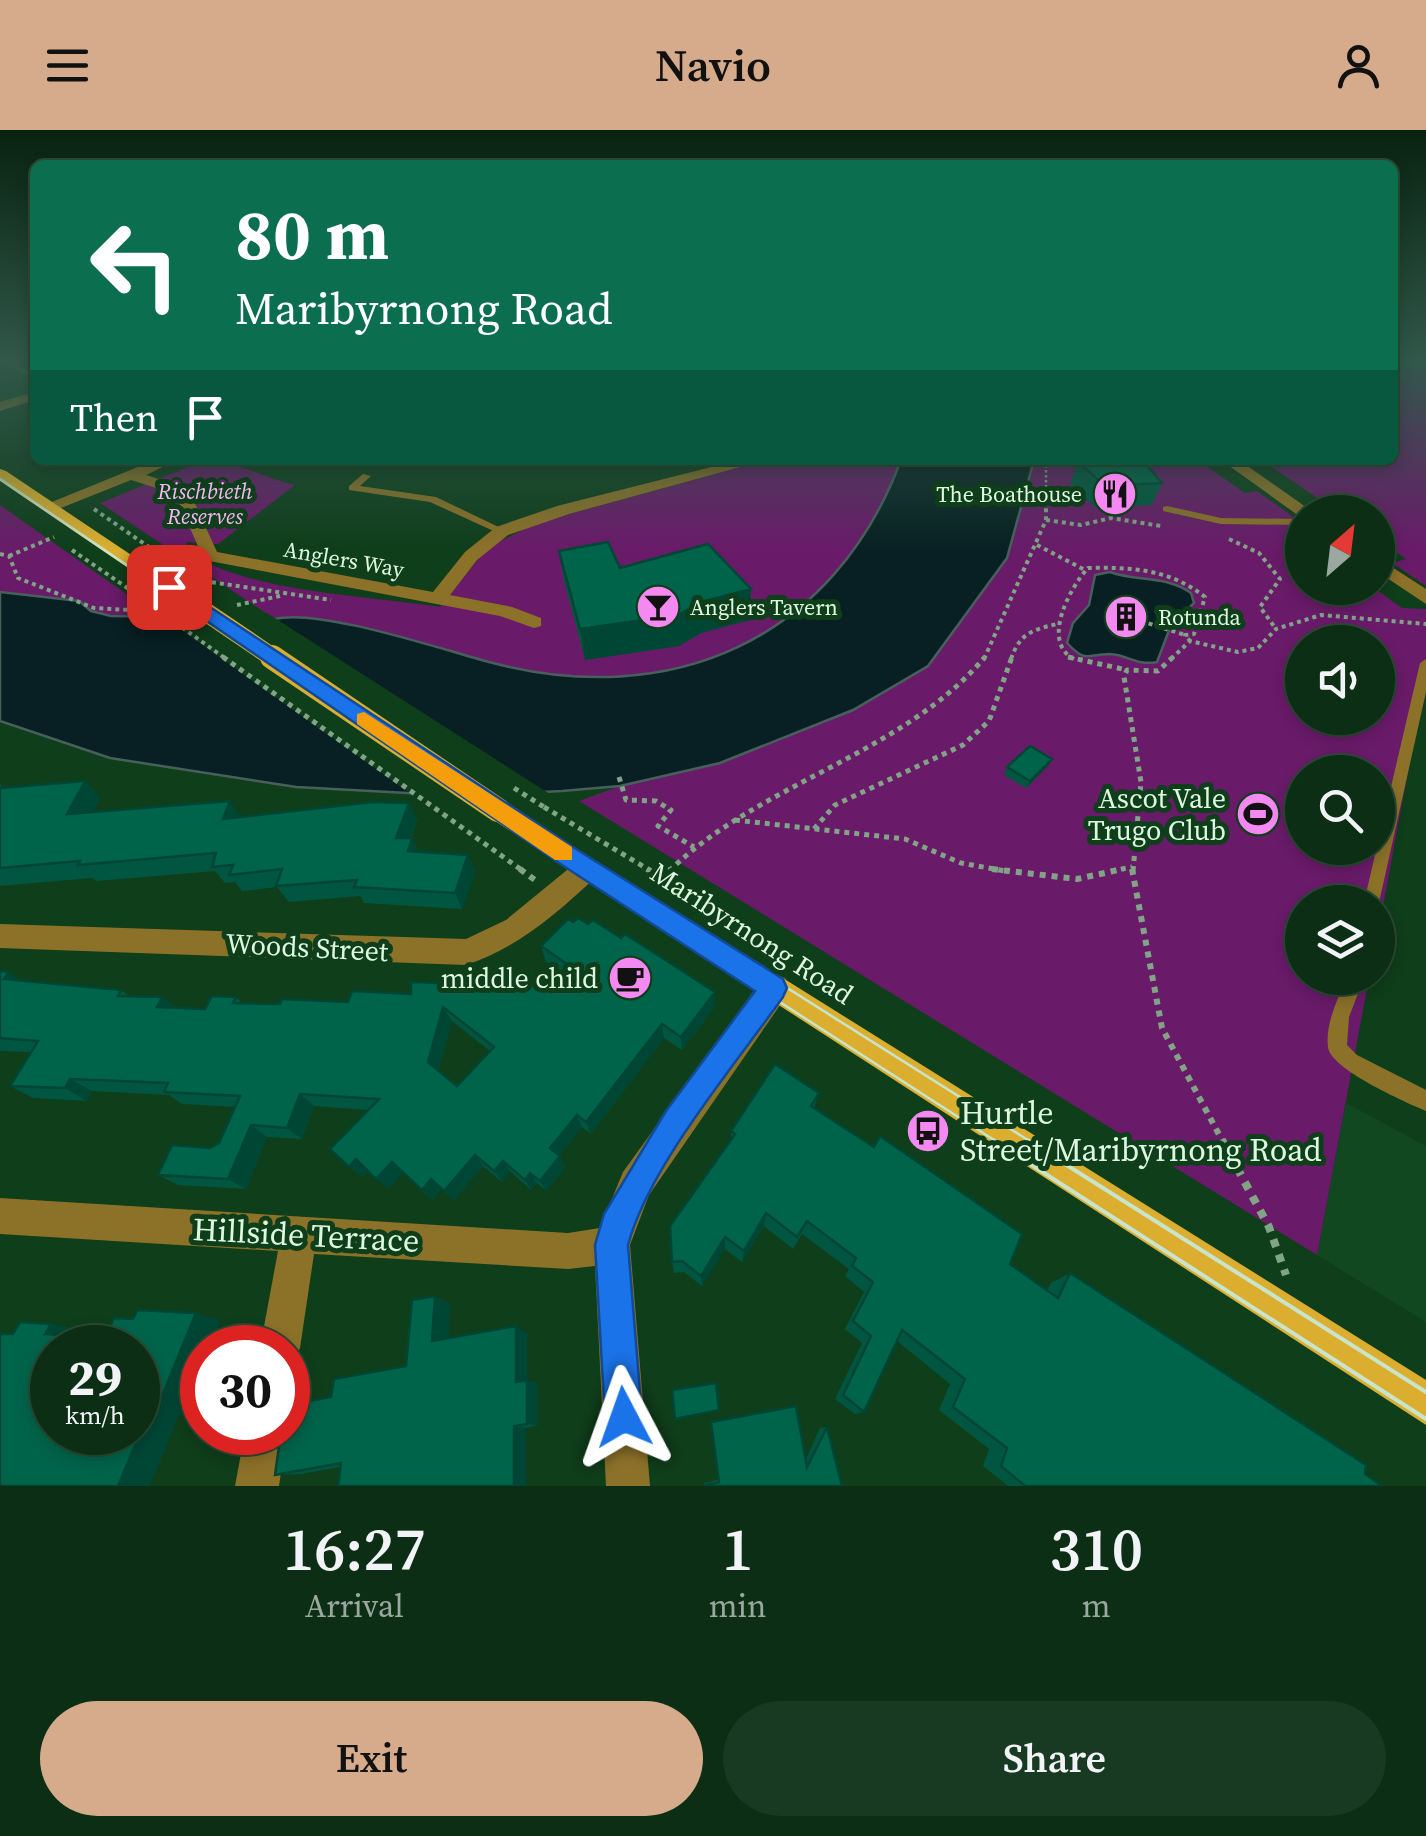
<!DOCTYPE html>
<style>
body{margin:0;font-family:"Source Serif 4",serif;background:#193a22;color:#f1f3f6;height:100vh;display:flex;flex-direction:column;font-size:38px;white-space:nowrap}
*{box-sizing:border-box;margin:0}
p{font-size:32px;color:#9aa8a0}
.icon{flex:none;width:55px;height:55px;fill:none;stroke:currentColor;stroke-width:2;stroke-linecap:round;stroke-linejoin:round}
.map{position:relative;height:1356px;overflow:hidden}
.details{display:flex;flex-direction:column;background:#0b2e14;flex:1}
.details>*{flex:none}
.guide{position:absolute;left:30px;top:30px;width:1368px;height:305px;border-radius:15px;box-shadow:0 5px 15px #0003,0 0 0 2px #2b4a34;background:#0b6e4f;color:#fff;overflow:hidden}
.needle{width:65px;rotate:28deg}
.buttons{position:absolute;left:1285px;top:365px;display:grid;gap:20px}
.buttons a{display:grid;place-items:center;width:110px;height:110px;border-radius:50%;background:#0b2e14;box-shadow:0 5px 15px #0003,0 0 0 2px #2b4a34;font-size:50px}
.speed{position:absolute;left:30px;top:1195px;display:flex;gap:20px;font-size:50px;font-weight:700;text-align:center}
.speed>*{display:grid;place-content:center;width:130px;height:130px;border-radius:50%;background:#0b2e14;box-shadow:0 5px 15px #0003,0 0 0 2px #2b4a34;line-height:1}
.speed small{font-size:25px;font-weight:400}
.speed .limit{border:15px solid #d22;background:#fff;color:#111}
.pin{position:absolute;display:grid;place-items:center;width:85px;height:85px;color:#fff;margin:-42px;border-radius:20px;box-shadow:0 5px 15px #0006}
.me{position:absolute;width:110px;margin:-55px;rotate:356deg;stroke-linejoin:round;filter:drop-shadow(0 0 8px #0008)}
.turn{display:flex;align-items:center;gap:35px;height:210px;padding:0 40px;font-size:45px}
.turn .icon{width:130px;height:130px;stroke-width:2.5}
.turn b{display:block;font-size:70px;line-height:85px}
.then{display:flex;align-items:center;height:95px;padding:0 40px;background:#0003;gap:20px;font-size:38px}
.eta{display:flex;justify-content:space-evenly;align-items:center;height:170px;text-align:center}
.eta b{font-size:60px;font-weight:600;line-height:70px}
.primary-button{display:flex;gap:20px;margin-top:auto;padding:20px 40px}
.primary-button a{flex:1;height:115px;border-radius:60px;background:#d6ab8b;color:#111;font-size:40px;font-weight:600;line-height:115px;text-align:center}
.primary-button a+a{background:#193a22;color:#f1f3f6}
header{display:flex;justify-content:space-between;align-items:center;height:130px;padding:0 40px;background:#d6ab8b;color:#111;font-size:45px;font-weight:600}
.map>svg:first-child{display:block}
</style>
<header><svg class="icon" aria-label="menu" viewBox="0 0 24 24"><path d="M4 6h16M4 12h16M4 18h16"/></svg>Navio<svg class="icon" aria-label="person" viewBox="0 0 24 24"><circle cx="12" cy="8" r="4"/><path d="M4 21q1-7 8-7t8 7"/></svg></header>
<div class="map">
<svg width="1426" height="1356" viewBox="0 0 1426 1356">
<rect width="100%" height="100%" fill="#0f3e1b"/>
<!-- built -->
<path fill="#11481f" d="M1346,973l80,43v176l-109,-67z"/>
<!-- green -->
<path fill="#691b69" fill-rule="evenodd" d="M1393,231h33v225l-34,-23 14,-4 -28,-20v-27h-40l-77,-52h131z
M205,330c30,0 59,18 90,25l-77,59 -32,-2 3,10c56,40 181,44 251,55l48,-60 49,-24 229,-63h135c-67,180 -230,250 -412,202 -49,-13 -170,-54 -214,-43l-175,-116z
M1034,330h164l47,33 12,-2 45,32v65h72l28,20 24,1v66l-48,258v-31h-76v76h67l-52,277 -738,-454 41,-15 100,-23 133,-53 75,-44 79,-108zM1302,512h76v76h-76zM1302,642h76v76h-76z
M0,375l132,93 -1,20 -40,-7 -13,-10 -78,-9z"/>
<!-- water -->
<path fill="#082023" stroke="#48605c" stroke-width="2.5" d="M901,330h133l-27,98 -79,108 -75,44 -133,53 -100,23 -58,5 -99,5 -167,-9 -186,-29 -110,-37v-129l79,9 12,10 20,5 164,3c44,-11 165,30 214,43 182,49 345,-22 412,-202z
M1110,442c27,10 56,3 81,21l3,10 -23,22 -14,37c-20,4 -29,-7 -47,-8 -24,0 -23,10 -43,-11l6,-20 16,-18 6,-30z"/>
<!-- pier -->
<path fill="#0f3e1b" d="M158,483h109l286,183 -90,5 -48,-4z"/>
<g fill="none" stroke-linecap="round" stroke-linejoin="round">
<!-- path-far4 -->
<path stroke="#81a487" stroke-width="2.5" stroke-dasharray="2.5 2.5" stroke-linecap="butt" d="M1046,330v32"/>
<!-- path-far3 -->
<path stroke="#81a487" stroke-width="4" stroke-dasharray="4 4" stroke-linecap="butt" d="M94,379l65,45
M1046,390l35,5 30,-7 50,8
M1229,409l30,14 21,26 -20,28 16,22
M1037,415l48,25
M72,420l67,46
M0,424l9,2 9,22 76,30 72,4
M9,426l45,-19
M204,451l127,19
M237,475l43,-9
M1141,491l44,14
M984,529l62,-139v-30
M1011,529c9,-26 21,-29 46,-35
M1074,529c-33,-17 -5,-70 14,-91 43,-1 82,1 117,29l-11,37 -9,1 5,6
M1171,529l19,-18 48,11 20,-4 18,-19 45,-14 105,9"/>
<!-- path-far2 -->
<path stroke="#81a487" stroke-width="5" stroke-dasharray="5 5" stroke-linecap="butt" d="M1068,527l59,13
M619,647l7,23 30,1 15,9 -13,16 36,21
M544,677l107,64
M443,684l80,57
M735,690l170,19 56,24 44,8
M814,699l21,-24 128,-60 26,-24 23,-64
M669,741c92,-89 233,-116 316,-214
M1111,741l21,-4
M1133,741l8,-89 -17,-105 3,-7 31,1 15,-14"/>
<!-- path-far1 -->
<path stroke="#81a487" stroke-width="6" stroke-dasharray="6 6" stroke-linecap="butt" d="M520,739l15,11
M647,739l15,9 9,-9
M992,739l85,10 46,-10
M1132,739l30,159 61,114"/>
<!-- path -->
<path stroke="#81a487" stroke-width="8" stroke-dasharray="8 8" stroke-linecap="butt" d="M1222,1010l47,87 17,48"/>
<!-- lane -->
<path fill="#8c7129" fill-rule="evenodd" d="M0,231h8l27,13v5z
M363,344l8,2 -11,10 76,11 71,34 -9,2 -68,-31 -81,-12v-4z
M1167,376l54,12 81,1v6l-81,-1 -58,-13v-4z
M1426,529v33l-48,215v-5h-14l56,-239z
M1346,848h18l-15,39 -2,28 10,10 69,35v21c-21,-9 -96,-42 -98,-64 -3,-23 10,-48 18,-69z"/>
<!-- street -->
<path fill="#8c7129" fill-rule="evenodd" d="M35,262v8l-35,11v-9z
M155,330h22l-31,15 42,13 29,64 216,40 32,-40 31,-25 61,-21 182,-46h27l-197,54 -61,21 -31,25 -27,35 62,12 29,11v8l-7,2 -34,-12 -296,-56 -29,-66 -44,-14 -75,30 -14,-4z
M1221,330h18l74,52 -14,4z
M1378,428l48,31v15l-48,-32z
M587,728l9,3 4,8 -4,8c-40,37 -77,70 -130,88l-466,-17v-24l466,15 40,-19 72,-59z
M774,844l11,4 4,10 -4,10 -136,197 -19,50 20,241h-44l-11,-220 -27,3 -254,-15 -14,94 -6,14 -6,3v-17h-28l18,-97 -278,-17v-36l568,35 32,-5 23,-56 140,-194z
M245,1302h42l-8,54h-44z"/>
<!-- primary -->
<path fill="#dbae30" fill-rule="evenodd" d="M0,339l6,2 173,116 -3,4h-14l-162,-110z
M498,670l928,580v45l-937,-608 -4,-7 4,-7z"/>
<!-- tram-far1 -->
<path stroke="#c8e4cb" stroke-width="2.5" d="M0,349l581,395 416,268
M678,789l353,223"/>
<!-- tram -->
<path stroke="#c8e4cb" stroke-width="4" d="M993,1010l433,279
M1027,1010l399,252"/>
<!-- path-bridge-far1 -->
<path stroke="#81a487" stroke-width="4" stroke-dasharray="4 4" stroke-linecap="butt" d="M139,466l17,13
M169,488l57,41"/>
<!-- path-bridge -->
<path stroke="#81a487" stroke-width="5" stroke-dasharray="5 5" stroke-linecap="butt" d="M223,527l220,157
M514,658l30,19"/>
<!-- primary-bridge-far1 -->
<path stroke="#dbae30" stroke-width="19" d="M169,457l106,72"/>
<!-- primary-bridge -->
<path stroke="#dbae30" stroke-width="24" d="M272,527l226,153"/>
</g>
<!-- wall -->
<path fill="#005640" fill-rule="evenodd" d="M1078,332l84,21 -10,22 -56,3 -26,-24z
M559,421l61,17 130,52 -49,13 -22,13 -94,14 -21,-79z
M1052,629l-4,7 -22,22 -22,-13 3,-8z
M85,651l15,17 -7,14 148,5 168,-14 8,17 -6,18h1l7,14 49,3 7,17 -13,37 -98,-6 -4,-7 -71,6 -12,-15 -35,4 -7,-9 -10,1 -10,-12 -119,10 -4,-3 -92,8v-102l4,4z
M541,816l174,61 -33,43 -18,-12 -73,96 -9,-7 -23,28 6,12 -19,24 -9,-8 -6,7 -21,-19 -8,11 -19,-16 -29,34 -13,-11 -9,11 -29,-28 -14,17 -21,-18 -6,6 -13,-10 19,-57 -54,-4 -12,33 -35,-2 -21,52 -68,-4 -20,-10 61,-32 16,-36 -53,-3 -13,-9 -77,-4 -5,10 -54,-3 -23,-12 21,-34 -31,-1v-80l21,9 100,10 8,6 33,1 14,11 29,1 31,-12 6,6 38,1 68,-2 63,-8 58,-10 99,-7 -22,-15zM452,891l38,30 -33,35 -19,-15z
M819,963l-5,15 196,156 37,26 4,-7 19,-10 312,213h-374l-25,-20 6,-17 -50,-39 11,-26 -53,-43 -33,71 -9,2 -20,-15 27,-56 -17,-14 19,-37 -19,-16 4,-7 -47,-35 -9,15 -29,-23 -22,36 -17,-13 -23,37 -18,-14 -10,1 -2,-11 59,-122v-9z
M435,1166l15,8 -2,34 79,-5v47l11,4v41l-12,3v58h-188l2,-19 -39,7 -26,1 56,-78 75,-31z
M827,1297l15,59h-138v-3l102,-24 14,-31z"/>
<!-- shaded-wall -->
<path fill="#004634" d="M751,459l-1,31 -49,13 -22,13 -94,14 -5,-31 121,-27z
M1052,629l-4,7 -22,22 4,-7z
M85,651l15,17 -16,33 -17,-17z
M230,671l12,17 -19,1z
M409,673l8,17 -13,34 -8,-16z
M412,708l8,17 -12,-4z
M468,725l7,17 -13,37 -7,-16z
M9,842l21,15 -26,-8z
M715,862v15l-33,43 -1,-13z
M162,867l17,14 -22,-4z
M443,877l9,14 -15,54 -9,-13z
M662,894l2,14 -73,96 -5,-12z
M70,949l22,12 -5,10 -22,-13z
M300,964l14,12 -12,33 -15,-11z
M577,985l5,12 -26,32 -6,-11z
M251,995l16,12 -21,52 -18,-10z
M475,1025l8,11 -29,34 -10,-9z
M560,1026l5,11 -19,24 -6,-10z
M356,1029l12,11 -6,7 -13,-10z
M503,1031l7,10 -8,11 -8,-11z
M392,1032l12,10 -15,17 -13,-10z
M530,1043l7,10 -6,7 -6,-10z
M431,1049l10,10 -9,11 -10,-10z
M766,1083l-2,13 -22,36 2,-11z
M725,1107v12l-23,37 -1,-10z
M435,1166l15,8 -2,44 -16,-7z
M196,1183l25,8 -10,27h-9v22l-17,45h-6l-29,71h-32l31,-74z
M51,1194l33,6 -5,11 -34,-7z
M516,1196l11,7v53l-11,-4z
M527,1250l11,4v41l-11,-1z
M514,1296l12,2v58h-12z"/>
<!-- building -->
<path fill="#00644a" stroke="#004634" stroke-width="2.5" fill-rule="evenodd" d="M1111,330h31l20,23 -57,3 -27,-24z
M608,412l12,26 88,-24 43,45 -50,13 -23,13 -98,14 -21,-78z
M1030,616l22,13 -22,22 -23,-14z
M85,651l-18,33 163,-13 -7,18 150,-17 36,1 -13,35h16l-4,13 60,4 -13,38 -101,-6 3,-7 -81,6 6,-17 -53,6 4,-10 -21,2 4,-14 -138,12 2,-4 -80,7v-80z
M578,788l10,6 5,-4 28,18 4,-4 90,58 -34,45 -19,-13 -76,98 -9,-7 -27,33 10,8 -20,25 -10,-8 -5,7 -22,-19 -9,10 -19,-16 -31,36 -13,-12 -9,11 -30,-28 -16,17 -20,-20 -7,8 -19,-18 49,-50 -79,-5 -13,34 -36,-3 -23,54 -70,-4 14,-30 38,3 9,-5 21,-47 -76,-4 4,-9 -98,-4 -5,9 -55,-2 28,-45 -38,-3v-67l9,1 -5,7 117,11 -3,6 44,1 -5,10 48,2 7,-13 24,1 -3,6 47,1 2,-5 66,3 4,-11 59,3v-12l58,2 13,-12 105,6 -46,-32 27,-27 5,3zM443,877l51,40 -37,39 -29,-24z
M775,934l44,29 -8,13 63,41 6,-11 142,98 -12,30 48,34 12,-25 296,192 -1,9 17,12h-357l-24,-20 6,-18 -54,-41 12,-28 -63,-49 -38,82 -21,-17 28,-59 -18,-15 20,-39 -21,-16 4,-8 -49,-37 -10,16 -31,-24 -22,38 -19,-14 -24,39 -19,-15 -10,1 -2,-36 65,-92 -4,-3z
M435,1166l-3,45 84,-15v56l11,-2v44l-13,2v60h-176l3,-23 -66,12 6,-43h7v-27l43,-8 3,-18 72,-13 6,-66z
M137,1180l59,3 -41,100 -6,-1 -31,74h-118v-152h13l7,-12 31,2 -6,10 60,3 9,-19 19,1zM52,1218h86v84h-86z
M716,1253l3,27 -44,9 -3,-29z
M796,1276l11,61 20,-40 15,59h-138l15,-4 -8,-60z"/>
<!-- sky -->
<linearGradient id="sky" x2="0" y2="1"><stop stop-color="#08220f"/><stop offset="0.55" stop-color="#31584a"/><stop offset="1" stop-color="#31584a" stop-opacity="0"/></linearGradient>
<rect width="1426" height="420" fill="url(#sky)"/>
<!-- route -->
<path fill="#1a73e8" stroke="#114b97" stroke-width="2.5" d="M163,454h12l401,265 207,130 4,9 -4,9c-48,68 -134,169 -155,248l14,172 -5,14 -13,5 -14,-5 -5,-14 -10,-172 9,-31 62,-103 89,-120 -196,-128 -396,-272z"/>
<!-- slow -->
<path fill="#f59e0b" d="M364,582l208,135v13h-17l-198,-136v-10z"/>
<!-- icons -->
<defs>
<g id="restaurant-disc" transform="scale(2.25)"><circle r="9.5" fill="#f389f1" stroke="#0f3e1b"/><path d="M-5-6h1v4h1v-4h1v4h1v-4h1v5L-1.5 .5V6h-2V.5L-5-1ZM5-6V6H3V1.5H1.5Q1.5-4 5-6Z" fill="#111"/></g>
<g id="bar-disc" transform="scale(2.25)"><circle r="9.5" fill="#f389f1" stroke="#0f3e1b"/><path d="M-6-5H6L.8 .8V4.5H3.5V6h-7V4.5H-.8V.8Z" fill="#111"/></g>
<g id="building-disc" transform="scale(2.25)"><circle r="9.5" fill="#f389f1" stroke="#0f3e1b"/><path d="M-4-6H4V6H1V3H-1V6H-4ZM-2.5-4.3h1.7v1.8h-1.7ZM.8-4.3h1.7v1.8H.8ZM-2.5-1h1.7V.8h-1.7ZM.8-1h1.7V.8H.8Z" fill="#111"/></g>
<g id="stadium-disc" transform="scale(2.25)"><circle r="9.5" fill="#f389f1" stroke="#0f3e1b"/><path d="M0-5a6.5 5 0 1 0 0 10a6.5 5 0 1 0 0-10ZM-3.5-1.8h7v3.6h-7Z" fill="#111"/></g>
<g id="cafe-disc" transform="scale(2.25)"><circle r="9.5" fill="#f389f1" stroke="#0f3e1b"/><path d="M-5.5-4.5H6V0H3Q3 3.5 0 3.5H-2.5Q-5.5 3.5-5.5 0ZM3-3.2v2h1.7v-2ZM-6 4.5H4V6H-6Z" fill="#111"/></g>
<g id="bus-disc" transform="scale(2.25)"><circle r="9.5" fill="#f389f1" stroke="#0f3e1b"/><path d="M-5-6H5V4H4V6H2V4H-2V6H-4V4H-5ZM-3.5-4V0h7V-4ZM-3.5 1.2v1.5H-2V1.2ZM2 1.2v1.5H3.5V1.2Z" fill="#111"/></g>
</defs>
<g fill-rule="evenodd">
<use href="#restaurant-disc" x="1115" y="364"/>
<use href="#bar-disc" x="658" y="477"/>
<use href="#building-disc" x="1126" y="487"/>
<use href="#stadium-disc" x="1258" y="684"/>
<use href="#cafe-disc" x="630" y="848"/>
<use href="#bus-disc" x="928" y="1001"/>
</g>
<g text-anchor="middle" dominant-baseline="central" stroke-width="10" stroke-linejoin="round" paint-order="stroke">
<!-- far-park labels -->
<g font-size="22" font-style="italic" fill="#f8b8f5" stroke="#0f3e1b">
<text x="205" y="361">Rischbieth<tspan x="205" dy="25">Reserves</tspan></text>
</g>
<!-- far-poi labels -->
<g font-size="22" fill="#def7e0" stroke="#0f3e1b" text-anchor="start">
<text x="1082" y="364" text-anchor="end">The Boathouse</text>
<text x="690" y="477">Anglers Tavern</text>
<text x="1158" y="487">Rotunda</text>
</g>
<!-- far-street labels -->
<g font-size="22" fill="#def7e0" stroke="#0f3e1b">
<text transform="translate(344 429) rotate(10)">Anglers Way</text>
</g>
<!-- poi labels -->
<g font-size="28" fill="#def7e0" stroke="#0f3e1b" text-anchor="end">
<text x="1226" y="668">Ascot Vale<tspan x="1226" dy="32">Trugo Club</tspan></text>
<text x="598" y="848">middle child</text>
</g>
<!-- street labels -->
<g font-size="28" fill="#def7e0" stroke="#0f3e1b">
<text transform="translate(752 803) rotate(33)">Maribyrnong Road</text>
<text transform="translate(307 817) rotate(3)">Woods Street</text>
</g>
<!-- near-poi labels -->
<g font-size="32" fill="#def7e0" stroke="#0f3e1b" text-anchor="start">
<text x="960" y="983">Hurtle<tspan x="960" dy="37">Street/Maribyrnong Road</tspan></text>
</g>
<!-- near-street labels -->
<g font-size="32" fill="#def7e0" stroke="#0f3e1b">
<text transform="translate(306 1105) rotate(3)">Hillside Terrace</text>
</g>
</g>
</svg>
<div class="buttons">
<a><svg class="needle" viewBox="-14 -14 28 28"><path d="M0-13l5 13h-10z" fill="#e53935"/><path d="M0 13l5-13h-10z" fill="#9aa8a0"/></svg></a>
<a><svg class="icon" aria-label="sound" viewBox="0 0 24 24"><path d="M4 9h4l5-4v14l-5-4H4zM17 9q2 3 0 6"/></svg></a>
<a><svg class="icon" aria-label="search" viewBox="0 0 24 24"><circle cx="10" cy="10" r="6"/><path d="M15 15l6 6"/></svg></a>
<a><svg class="icon" aria-label="layers" viewBox="0 0 24 24"><path d="M12 4l9 5-9 5-9-5zM3 14l9 5 9-5"/></svg></a>
</div>
<div class="speed"><div>29<small>km/h</small></div><div class="limit">30</div></div>
<div class="pin" style="left:169px;top:457px;background:#d93025"><svg class="icon" aria-label="arrive" viewBox="0 0 24 24"><path d="M6 21V4h12l-3 4 3 4H6"/></svg></div>
<svg class="me" style="left:624px;top:1287px" viewBox="-20 -20 40 40"><path d="M0-17L14 15 0 8-14 15z" fill="#1a73e8" stroke="#fff" stroke-width="4"/></svg>
<div class="guide">
<div class="turn"><svg class="icon" aria-label="left" viewBox="0 0 24 24"><path d="M17 20v-9H6M10 6l-5 5 5 5"/></svg><div><b>80 m</b>Maribyrnong Road</div></div>
<div class="then">Then<svg class="icon" aria-label="arrive" viewBox="0 0 24 24"><path d="M6 21V4h12l-3 4 3 4H6"/></svg></div>
</div>
</div>
<section class="details">
<div class="eta">
<div><b>16:27</b><p>Arrival</p></div>
<div><b>1</b><p>min</p></div>
<div><b>310</b><p>m</p></div>
</div>
<div class="primary-button"><a>Exit</a><a>Share</a></div>
</section>
